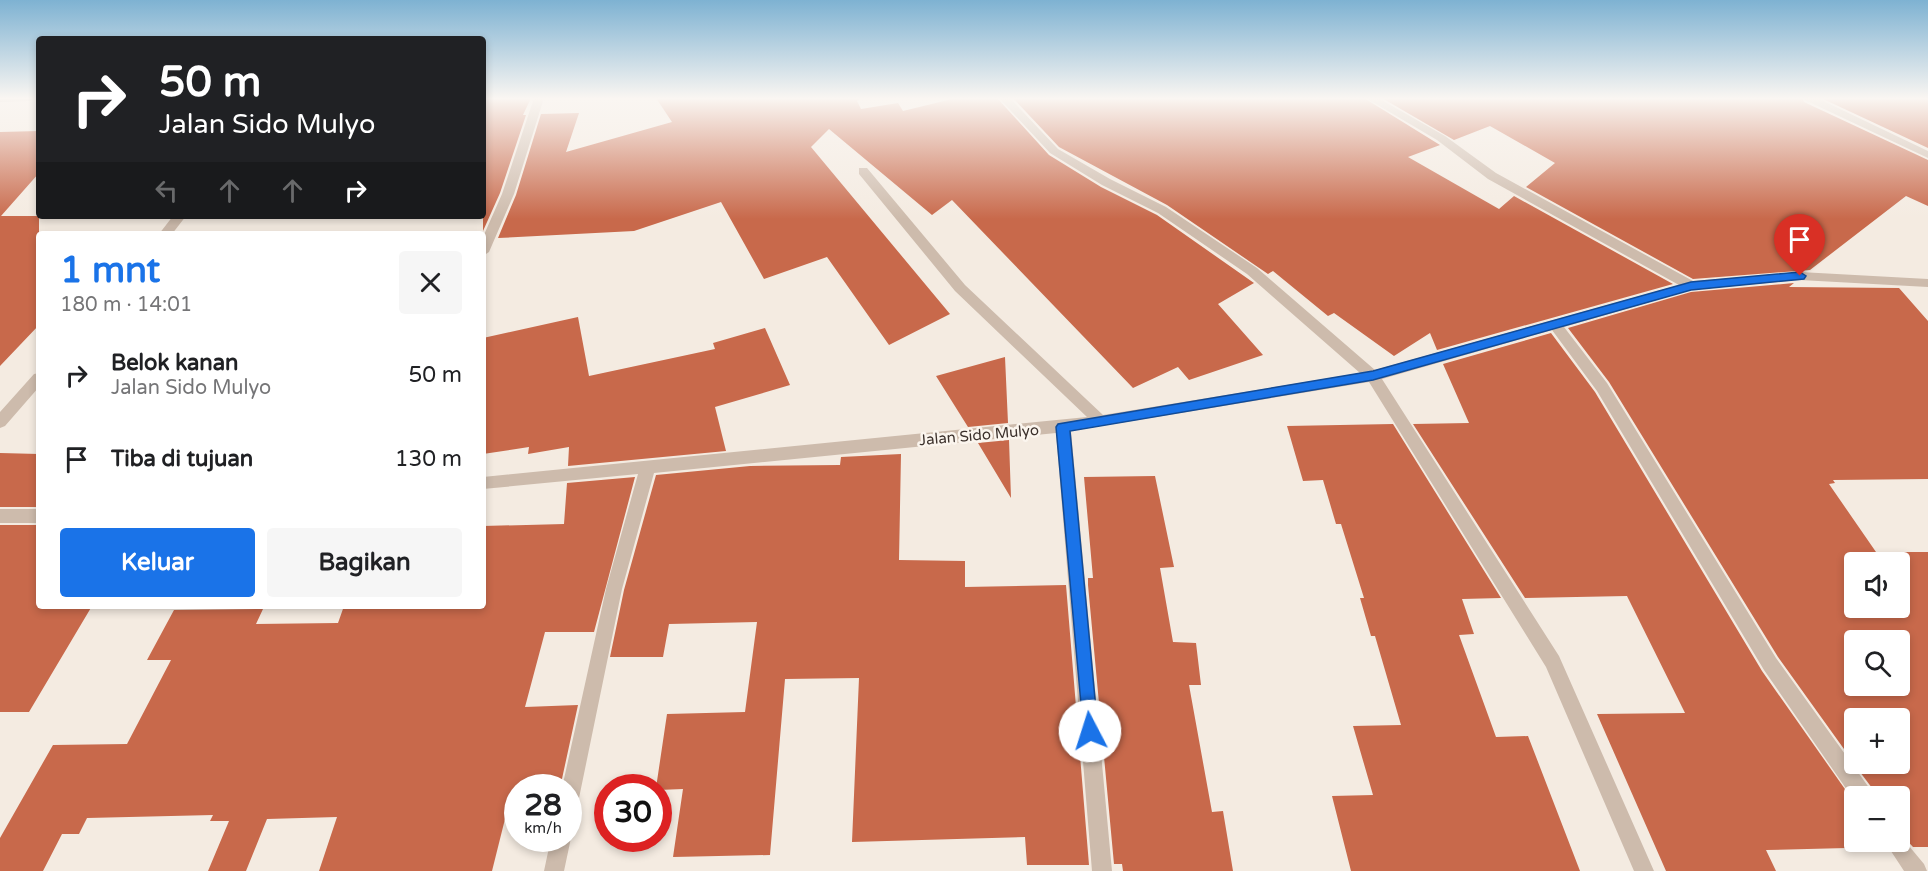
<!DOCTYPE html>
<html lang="id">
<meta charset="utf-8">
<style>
body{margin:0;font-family:"Varela Round",sans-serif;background:#f6f6f6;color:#202124;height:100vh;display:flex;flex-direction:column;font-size:22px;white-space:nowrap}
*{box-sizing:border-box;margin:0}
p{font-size:20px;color:#757577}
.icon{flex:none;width:33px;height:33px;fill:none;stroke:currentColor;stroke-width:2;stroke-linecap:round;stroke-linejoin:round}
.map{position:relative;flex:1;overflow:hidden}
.drawer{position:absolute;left:36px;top:231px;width:450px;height:378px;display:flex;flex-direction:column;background:#fff;border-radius:6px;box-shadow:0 3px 9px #0003}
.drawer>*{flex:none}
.hud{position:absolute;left:36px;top:36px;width:450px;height:183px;border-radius:6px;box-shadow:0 3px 9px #0003;background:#202124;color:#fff;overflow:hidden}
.tools{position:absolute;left:1844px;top:552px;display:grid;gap:12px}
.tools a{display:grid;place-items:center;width:66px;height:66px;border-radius:6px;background:#fff;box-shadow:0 3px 9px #0003;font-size:30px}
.speed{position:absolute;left:504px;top:774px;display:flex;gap:12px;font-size:30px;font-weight:700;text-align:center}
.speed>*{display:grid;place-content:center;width:78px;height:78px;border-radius:50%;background:#fff;box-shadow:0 3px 9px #0003;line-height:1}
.speed small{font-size:15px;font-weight:400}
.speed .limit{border:9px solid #d22;background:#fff;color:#111}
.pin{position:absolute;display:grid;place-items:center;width:51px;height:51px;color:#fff;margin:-62px -26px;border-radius:50% 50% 50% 0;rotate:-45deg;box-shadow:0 0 6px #0007}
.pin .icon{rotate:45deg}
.me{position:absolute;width:66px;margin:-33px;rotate:355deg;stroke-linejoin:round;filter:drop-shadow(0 0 4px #0008)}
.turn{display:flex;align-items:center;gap:21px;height:126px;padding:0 24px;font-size:27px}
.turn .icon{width:78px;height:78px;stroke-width:2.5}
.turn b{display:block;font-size:42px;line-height:51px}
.lanes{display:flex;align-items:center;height:57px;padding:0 24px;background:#0003;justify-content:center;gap:30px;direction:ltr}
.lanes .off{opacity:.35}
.round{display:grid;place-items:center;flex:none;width:63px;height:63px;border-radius:6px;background:#f6f6f6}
.summary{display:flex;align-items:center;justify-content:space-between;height:102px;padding:0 24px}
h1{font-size:36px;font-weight:700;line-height:45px;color:#1a73e8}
.primary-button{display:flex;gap:12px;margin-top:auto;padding:12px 24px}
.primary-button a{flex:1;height:69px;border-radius:6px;background:#1a73e8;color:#fff;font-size:24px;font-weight:700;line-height:69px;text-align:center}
.primary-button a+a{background:#f6f6f6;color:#202124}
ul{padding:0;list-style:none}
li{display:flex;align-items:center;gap:18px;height:84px;padding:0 24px}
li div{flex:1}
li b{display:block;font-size:22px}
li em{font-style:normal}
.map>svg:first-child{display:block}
</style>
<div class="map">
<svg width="1928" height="871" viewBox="0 0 1928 871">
<rect width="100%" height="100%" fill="#f4ebe1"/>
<!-- building -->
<path fill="#c8694b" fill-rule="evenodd" d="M483,98h48l-8,17h3l-26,78 -17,38z
M656,98h205l-4,3 4,8 37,-6 5,8 53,-13h41l52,57 52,32 56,28 97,68 -36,21 45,51 -74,25 -11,-13 -45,21 -181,-188 -20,15 -103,-86 -18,18 139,167 -61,31 -62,-88 -63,22 -43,-77 -87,29 -136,7 18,-43 25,-81 38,-1 -13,39 106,-30z
M1013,98h351l76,47 -32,12 91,52 15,-13 159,88 -236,66 -7,-17 -36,23 -60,-43 -6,3 -55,-45 -5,3 -101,-69 -108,-58z
M1382,98h420l2,4 124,58v46l-22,-10 -96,74 -117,9 -167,-92 29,-24 -65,-37 -36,14z
M1821,98h107v50z
M39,131v42l-38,43h38v109l-39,41v-234z
M1794,283l-5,4 110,1 29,33v158l-95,1 2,3 -6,1 47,68h52v295h-15l-14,-15v-36h-25l-2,-8 -18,-24h45v-46h-45v45l-76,-106 -169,-275 -41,-54 123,-36zM1854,562h45v46h-45zM1854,640h45v46h-45z
M578,317l11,59 126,-27 -2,-6 52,-15 25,57 -75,22 11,44 -158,15 1,-19 -41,7 1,-7 -46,7v-116z
M1551,333l44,59 167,279 92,131v40h29l3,5 -120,3 10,21h-110l-69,-157 88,-1 -58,-117 -102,2 -112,-174 56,-1 -26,-59z
M1005,357l3,66 -40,4 -32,-51z
M1393,424l108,174 -39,1 12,35 -15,1 37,102 32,-1 52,135h-229l-19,-75 41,-1 -20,-69 48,-1 -26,-89h-4l-11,-38h4l-23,-74h-5l-13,-44 -20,1 -16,-55z
M1009,440l2,58 -33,-55z
M0,453l39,1v53h-39z
M901,454l-2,106 66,1v26l101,-2 23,280h-62l-2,-28 -173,5 7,-164 -74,1 -15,176 -97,2 10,-68 -25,1 -2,-2 11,-74 78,-2 12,-90 -88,2 -6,33h-53l14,-67 32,-115 94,-9 90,-1 1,-8z
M1155,476l19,91 -14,1 13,74 23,1 5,42h-12l23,127 11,-1 10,60h-110l-1,-7h-8l-26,-279v-7h5l-9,-101z
M635,477l-41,155h-49l-20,75 53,-2 -18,83h-42v3h-6l-20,80h-173l18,-54 -70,2 -21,52h-38l21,-50h-19l3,-6 -126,3 -8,16h-17l-19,37h-43v-33l53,-93 74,-1 44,-84h-24l27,-50 89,-1 -7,15 82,-1 6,-17h139v-80l81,-2 3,-41z
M0,525h39v81h53l-63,106h-29z"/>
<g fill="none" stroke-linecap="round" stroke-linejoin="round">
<!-- street -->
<path fill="#cdbbac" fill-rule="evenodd" d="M534,98h10l-30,96 -25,58 -6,4v-19l19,-43z
M999,98h11l48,51 52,30 56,28 91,61 118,102 304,-85 -191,-106 -51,-39 -71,-42h12l67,38 51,37 197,108 107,-9 128,7v8l-128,-7 -109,10 -127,37 43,56 169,275 94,131 2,7h-18v4l-90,-130 -167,-279 -45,-61 -170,49 177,277 95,215h-20l-88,-204 -177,-285 -298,49 41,440h-20l-36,-438 -402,40 -32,116 -44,214 -3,7 -7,2v-24h-6l44,-199 32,-115 -155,15v-12l604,-60 -132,-126 -96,-117v-6h8l98,117 138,130 257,-42 -113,-99 -89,-61 -56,-28 -52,-32z
M1804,98h13l111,53v7l-123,-58z
M173,216h13l-14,18h-13z
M39,373v14l-34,39 -5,2v-16l34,-38z
M0,509h39v14h-39z
M568,832l3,6 -7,33h-20l7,-33h17z
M1899,834l25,30 3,7h-23l-19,-29h14z"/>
<!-- secondary -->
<path fill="#a18a7d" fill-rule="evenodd" d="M0,98h34l-5,3 -29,1z"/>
</g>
<!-- sky -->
<linearGradient id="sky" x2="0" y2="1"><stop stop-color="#7eb2d2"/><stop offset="0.45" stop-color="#faf6f2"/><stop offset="1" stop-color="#faf6f2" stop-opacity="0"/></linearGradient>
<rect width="1928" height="219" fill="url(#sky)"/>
<!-- route -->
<path fill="#1a73e8" stroke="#114b97" stroke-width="1.5" d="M1800,272l6,4 -2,3 -113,11 -318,90 -303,51 28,300 -2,6 -6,2 -6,-2 -28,-310 2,-3 315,-53 318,-89z"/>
<g text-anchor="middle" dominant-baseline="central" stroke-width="5" stroke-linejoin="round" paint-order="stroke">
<!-- street labels -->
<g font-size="15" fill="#3b302b" stroke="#fbf5ee">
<text transform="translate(979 435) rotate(-5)">Jalan Sido Mulyo</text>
</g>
</g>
</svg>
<div class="tools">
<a><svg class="icon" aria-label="sound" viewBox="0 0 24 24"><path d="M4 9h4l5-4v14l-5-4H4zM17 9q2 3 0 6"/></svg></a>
<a><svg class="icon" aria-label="search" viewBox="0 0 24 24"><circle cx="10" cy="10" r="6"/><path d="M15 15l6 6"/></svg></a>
<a>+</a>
<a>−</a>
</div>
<div class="speed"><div>28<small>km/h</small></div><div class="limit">30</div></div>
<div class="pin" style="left:1800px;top:276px;background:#d93025"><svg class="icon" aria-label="arrive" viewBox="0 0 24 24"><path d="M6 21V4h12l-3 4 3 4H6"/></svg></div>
<svg class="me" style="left:1090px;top:731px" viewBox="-20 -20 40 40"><circle r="19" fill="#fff"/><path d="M0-13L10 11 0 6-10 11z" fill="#1a73e8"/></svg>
<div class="hud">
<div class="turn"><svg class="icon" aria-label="right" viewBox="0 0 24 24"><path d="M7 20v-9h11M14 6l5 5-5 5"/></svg><div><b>50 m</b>Jalan Sido Mulyo</div></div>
<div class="lanes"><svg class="icon off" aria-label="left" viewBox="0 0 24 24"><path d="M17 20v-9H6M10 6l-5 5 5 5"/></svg><svg class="icon off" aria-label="ahead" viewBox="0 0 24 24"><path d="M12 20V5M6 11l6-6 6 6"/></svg><svg class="icon off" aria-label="ahead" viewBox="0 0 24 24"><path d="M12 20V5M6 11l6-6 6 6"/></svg><svg class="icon" aria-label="right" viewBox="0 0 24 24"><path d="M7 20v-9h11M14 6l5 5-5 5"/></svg></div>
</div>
<section class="drawer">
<div class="summary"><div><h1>1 mnt</h1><p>180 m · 14:01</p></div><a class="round"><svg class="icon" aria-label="close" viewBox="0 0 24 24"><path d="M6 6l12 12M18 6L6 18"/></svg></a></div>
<ul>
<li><svg class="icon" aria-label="right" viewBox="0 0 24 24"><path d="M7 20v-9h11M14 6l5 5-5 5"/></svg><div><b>Belok kanan</b><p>Jalan Sido Mulyo</p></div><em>50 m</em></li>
<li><svg class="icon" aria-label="arrive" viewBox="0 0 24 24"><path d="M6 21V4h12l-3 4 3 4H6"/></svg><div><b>Tiba di tujuan</b></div><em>130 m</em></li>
</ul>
<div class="primary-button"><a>Keluar</a><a>Bagikan</a></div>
</section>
</div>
